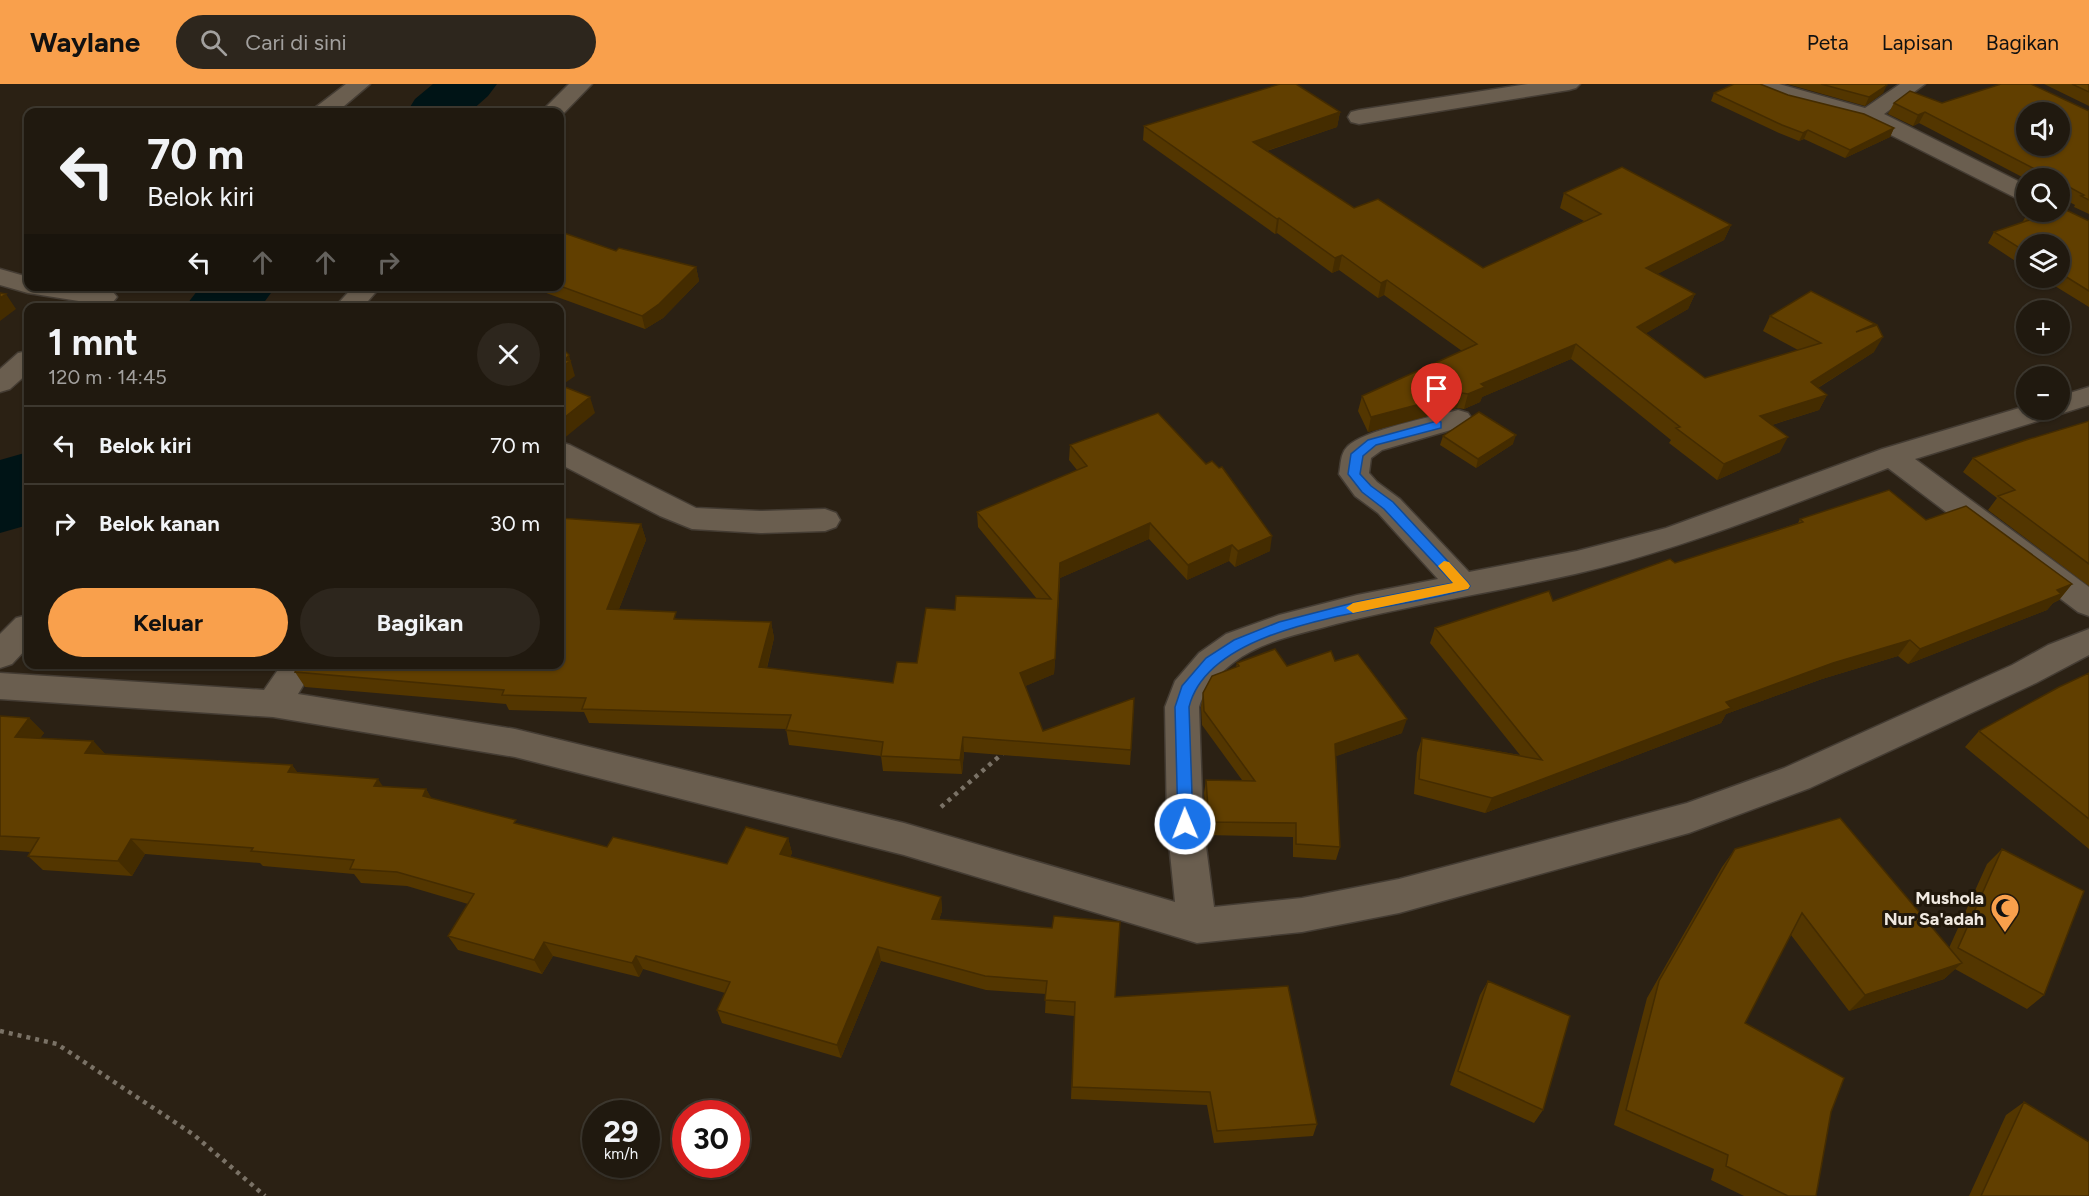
<!DOCTYPE html>
<html lang="id">
<meta charset="utf-8">
<style>
body{margin:0;font-family:Figtree,sans-serif;background:#2d261d;color:#f1f3f6;height:100vh;display:flex;flex-direction:column;font-size:22px;white-space:nowrap}
*{box-sizing:border-box;margin:0}
p{font-size:20px;color:#a2a09e}
.icon{flex:none;width:33px;height:33px;fill:none;stroke:currentColor;stroke-width:2;stroke-linecap:round;stroke-linejoin:round}
.map{position:relative;flex:1;overflow:hidden}
.side{position:absolute;left:24px;top:219px;width:540px;height:366px;display:flex;flex-direction:column;background:#20190f;border-radius:12px;box-shadow:0 2px 4px #0004,0 0 0 2px #3d382f}
.side>*{flex:none}
.guide{position:absolute;left:24px;top:24px;width:540px;height:183px;border-radius:12px;box-shadow:0 2px 4px #0004,0 0 0 2px #3d382f;background:#20190f;color:#f1f3f6;overflow:hidden}
.fabs{position:absolute;left:2016px;top:18px;display:grid;gap:12px}
.fabs a{display:grid;place-items:center;width:54px;height:54px;border-radius:50%;background:#20190f;box-shadow:0 2px 4px #0004,0 0 0 2px #3d382f;font-size:30px}
.speed{position:absolute;left:582px;top:1016px;display:flex;gap:12px;font-size:30px;font-weight:700;text-align:center}
.speed>*{display:grid;place-content:center;width:78px;height:78px;border-radius:50%;background:#20190f;box-shadow:0 2px 4px #0004,0 0 0 2px #3d382f;line-height:1}
.speed small{font-size:15px;font-weight:400}
.speed .limit{border:9px solid #d22;background:#fff;color:#111}
.pin{position:absolute;display:grid;place-items:center;width:51px;height:51px;color:#fff;margin:-62px -26px;border-radius:50% 50% 50% 0;rotate:-45deg;box-shadow:0 0 6px #0007}
.pin .icon{rotate:45deg}
.me{position:absolute;width:66px;margin:-33px;rotate:359deg;stroke-linejoin:round;filter:drop-shadow(0 0 4px #0008)}
.turn{display:flex;align-items:center;gap:21px;height:126px;padding:0 24px;font-size:27px}
.turn .icon{width:78px;height:78px;stroke-width:2.5}
.turn b{display:block;font-size:42px;line-height:51px}
.lanes{display:flex;align-items:center;height:57px;padding:0 24px;background:#0003;justify-content:center;gap:30px;direction:ltr}
.lanes .off{opacity:.35}
.round{display:grid;place-items:center;flex:none;width:63px;height:63px;border-radius:32px;background:#2d261d}
.overview{display:flex;align-items:center;justify-content:space-between;height:102px;padding:0 24px}
h1{font-size:36px;font-weight:700;line-height:45px}
.action{display:flex;gap:12px;margin-top:auto;padding:12px 24px}
.action a{flex:1;height:69px;border-radius:36px;background:#f9a04c;color:#111;font-size:24px;font-weight:700;line-height:69px;text-align:center}
.action a+a{background:#2d261d;color:#f1f3f6}
ul{padding:0;list-style:none}
li{display:flex;align-items:center;gap:18px;height:78px;padding:0 24px;border-top:2px solid #3d382f}
li div{flex:1}
li b{display:block;font-size:22px}
li em{font-style:normal}
header{display:flex;align-items:center;gap:36px;box-sizing:border-box;height:84px;padding:0 30px;background:#f9a04c;color:#111}
header strong{font-size:28px}
nav{display:flex;gap:33px;margin-inline-start:auto;font-size:21px}
.search{width:420px;height:54px;background:#2d261d;display:flex;align-items:center;gap:15px;box-sizing:border-box;padding:0 21px;border-radius:33px;color:#a2a09e;font-size:22px}
.map>svg:first-child{display:block}
</style>
<header>
<strong>Waylane</strong>
<div class="search"><svg class="icon" aria-label="search" viewBox="0 0 24 24"><circle cx="10" cy="10" r="6"/><path d="M15 15l6 6"/></svg>Cari di sini</div>
<nav><a>Peta</a><a>Lapisan</a><a>Bagikan</a></nav>
</header>
<div class="map">
<svg width="2089" height="1112" viewBox="0 0 2089 1112">
<rect width="100%" height="100%" fill="#2b2114"/>
<g fill="none" stroke-linecap="round" stroke-linejoin="round">
<!-- river -->
<path fill="#001416" fill-rule="evenodd" d="M433,0h64l-9,12 -18,16h-63l8,-13z
M201,202h75l-16,22h-76z
M28,368v73l-28,8v-73z"/>
<!-- street casing -->
<g stroke="#443c33" stroke-width="3">
<path id="street" d="M346,0h24l-33,28h-24l3,-5z
M569,0h23l-32,33v-5h-19z
M1528,0h52l-4,4 -7,2 -210,34 -8,-2 -3,-5 3,-5 8,-2z
M1748,0h31l86,24 35,-24h25l-41,30 142,71v16l-8,-2 -157,-79 -76,-19 -33,-13z
M0,185l28,8v9h58l27,6 4,5 -4,5 -9,3 -76,-12 -28,-8z
M354,202h27l-19,22h-28z
M28,267v22l-18,16 -10,3v-23l18,-16z
M2089,303v18l-29,9 -4,-1 -2,3 -139,43 174,128v29l-11,-4 -190,-144c-103,39 -205,81 -313,106 -79,18 -160,30 -239,50 -29,8 -60,14 -86,28 -21,11 -44,32 -51,55l4,117 11,83 88,-9 97,-19 288,-76 97,-35 228,-103 36,-20 41,-16v26l-53,28 -226,105 -121,45 -290,80 -97,19 -105,11 -293,-88 -389,-98 -242,-40 -273,-18v-26l264,17 18,-26h34l-18,30 217,35 389,94 271,79 -8,-78 -2,-117 10,-26 24,-28 27,-19 53,-19 78,-20 81,-16 -60,-66 -23,-17 -16,-22c2,-9 1,-20 8,-27 16,-17 85,-30 111,-37l10,3 4,6 -4,6 -86,25 -11,8 -2,15 8,9 23,17 69,73 108,-21 89,-23 216,-79 144,-43v4h34v-14z
M560,358l10,3 126,63 64,3 65,-2 11,4 4,7 -4,7 -11,4 -65,2 -68,-4 -32,-13 -100,-52z
M28,531v32l-16,17 -12,4v-34l16,-16z"/>
</g>
<!-- path -->
<path stroke="#7a7266" stroke-width="4.5" stroke-dasharray="4 5" stroke-linecap="butt" d="M941,723l62,-54
M0,947l57,13 137,91 71,61"/>
<!-- street -->
<use href="#street" fill="#6a5e4f" fill-rule="evenodd"/>
</g>
<!-- wall -->
<path fill="#533600" d="M1787,0h98l-2,9 -18,13z
M2044,0h45v22z
M1714,9l74,2 106,33 -4,9 -45,21 -41,-19 -5,2 -20,-8 -68,-32z
M1894,19h48l147,8v103l-15,-7 1,-2 -15,-8v-19h-34v1l-107,-56 -6,3 -25,-12z
M1340,28l-3,15 -70,24 87,57 129,60 101,-47 -24,-13 4,-15 167,32 -7,15 -67,34 38,20 -7,15 -42,24 59,45 93,-28 -35,-19 7,-15 105,8 -1,2v26l-56,36 9,7 -8,15 -47,15 8,27 -63,28 -48,-37 2,-3 -100,-81 -89,38 -2,5 -16,7 -7,-1 -89,24 -10,-21 4,-15 100,-45 -78,-56 -6,3 -39,-28 -7,3 -55,-40 -2,1 -132,-94 1,-14z
M2027,130l62,7v86l-47,-29h18v-34h-34v24l-38,-25 6,-11 28,-9z
M616,167l80,16 3,14 -36,37 -18,11 -118,-43h33z
M2089,337v165l-101,-76 9,-12 -34,-26 10,-14z
M1443,352l70,8 -37,24 -36,-23z
M1070,361l200,106 -35,16 -6,-6 -42,19 -38,-41 -89,39 -6,96 -29,12 18,45 88,19 -1,15 -166,-13 -2,22 -79,-3 -2,-15 -92,-11 -3,-16 -197,-6 -5,-11 -75,-2 -3,-6 -201,-17 -10,-15 346,-148 5,16 -27,69 59,10 93,3 3,16 -7,30 126,15 24,-20 38,-53 82,-11 -59,-72 -1,-15 100,-42 -8,-10z
M1800,435l126,1 146,64 -13,16 -6,3 -6,7 -139,54 -10,-8 -76,23 -96,35 -5,9 -236,90 -71,-19 3,-41 5,-15 98,17 -90,-112 5,-15 118,-27 122,-38 123,-40z
M1335,577l67,72 -66,23 4,91 -4,13 -43,-3v-20l-86,-2 -3,-42 2,-13h36l-40,-55 -1,-18 2,-14 33,-26 1,-4 50,3z
M2089,589v176l-124,-102 14,-16z
M0,632l29,2 15,15 -4,5 53,3 12,13 187,11 5,7 86,15 43,2 5,9 87,26 89,23 120,17 61,-26 4,15 -2,4 151,40 1,14 -3,9 176,77 202,127 -4,12 -99,7 -7,-38 -136,-6 3,-83 -29,-3 1,-19 -60,-4 -105,-29 -40,97 -119,-35 -5,-13 8,-17 -82,-24 -4,8 -86,-21 -11,18 -84,-24 -10,-14 20,-32 -61,-18 -46,-3 -7,-9 -91,-8 -3,-3 -115,-9 -13,22 -89,-6 -15,-14 2,-4 -30,-2z
M1735,765l214,99 38,-84 15,-15 42,146 -17,14 -72,-40 -11,10 -95,32 -58,-76 -46,88 86,89 -15,84h-72l-33,-16 3,-11 -100,-44 33,-127 75,-131z
M1488,897l55,129 -9,13 -84,-38 30,-90z
M2024,1018l65,94h-120l37,-81z"/>
<!-- shaded-wall -->
<path fill="#442c00" d="M1887,1l-4,8 -18,13 4,-9z
M1340,28l-3,15 -86,29 2,-14z
M1925,28l-6,11 -6,3 5,-11z
M1894,44l-4,9 -45,21 5,-8z
M1808,46l-4,9 -5,2 4,-8z
M1279,134l-2,15 -2,1 2,-15z
M1731,141l-7,15 -84,43 6,-15z
M1342,171l-3,15 -7,3 3,-15z
M696,183l3,14 -36,37 -18,11 -3,-13z
M1387,196l-3,15 -6,3 3,-15z
M6,210l10,15 -16,12v-23z
M1695,210l-7,15 -57,33 6,-15z
M1883,253l-9,15 -71,45 8,-15z
M1576,260l-5,15 -89,38 -2,5 -16,7 4,-15 13,-10z
M569,271l6,21 -10,7 -5,8v-23z
M1462,309l-5,15 -89,24 3,-15z
M1827,311l-8,15 -67,21 8,-15z
M590,313l5,16 -33,27 -2,-7v-12z
M1516,351l-3,9 -37,24 2,-9z
M1788,353l-8,15 -63,28 7,-16z
M1150,439l-1,16 -89,39 -6,96 -33,14 -1,-15 35,-14 5,-96z
M641,440l5,16 -33,84 -6,-15z
M1272,452l-2,15 -35,16 3,-16z
M1232,461l-3,16 -42,19 1,-15z
M2072,500l-13,16 -6,3 -6,7 -139,54 12,-15z
M771,538l3,16 -11,44 -4,-15z
M1910,556l-12,16 -76,23 -96,35 -5,9 -236,90 7,-15 234,-96 107,-39z
M29,634l15,15 -14,19 -15,-15z
M1407,635l-5,14 -71,25 4,-14z
M963,653l1,15 -2,22 -2,-14z
M93,657l14,15 -22,-3z
M292,681l11,15 -15,-8z
M378,695l10,15 -14,-8z
M426,705l9,15 -12,-8z
M788,754l4,15 -8,16 -4,-15z
M131,755l14,15 -13,22 -14,-15z
M941,813l1,14 -8,22 -2,-14z
M544,858l9,14 -11,18 -8,-14z
M878,863l3,14 -40,97 -4,-13z
M636,872l7,13 -4,8 -7,-14z
M1962,879l-18,16 -95,32 16,-16z"/>
<!-- building -->
<path fill="#613f00" stroke="#442c00" stroke-width="1.5" fill-rule="evenodd" d="M1280,0h16l44,28 -87,30 101,66 24,-9 105,69 118,-54 -37,-21 58,-26 109,58 -85,43 49,26 -58,33 68,51 116,-35 -51,-27 41,-25 64,33 -19,8 21,-7 6,12 -72,45 16,13 -67,21 28,21 -64,27 -48,-36 4,-1 -104,-83 -95,40 4,3 -17,7 -6,-1 -91,24 -9,-21 115,-52 -90,-64 -6,3 -39,-28 -7,3 -56,-40 -2,1 -133,-93z
M1734,0h26l28,11 76,19 30,14 -44,22 -42,-20 -5,3 -21,-8 -68,-32z
M1821,0h64l2,1 -18,12z
M2001,0h30l58,27v89l-8,-4 3,-1 -24,-13v-4h-8l-127,-66 -7,3 -24,-12 16,-12 32,12zM2026,28h34v34h-34z
M2072,0h17v8z
M2060,123l29,14v70l-29,-18v-29h-34v8l-32,-20 41,-14 -8,-4 8,-2h25z
M564,149l52,18 3,-3 77,19 -37,37 -17,12 -82,-30v-49z
M0,209l6,1 -6,4z
M563,265l6,6 -4,5 5,1 -10,7v-16z
M560,301l30,12 -30,24z
M1479,328l37,23 -38,24 -35,-23z
M1158,329l48,51 6,-3 7,7 3,-1 50,69 -34,15 -6,-6 -44,20 -38,-42 -90,40 -5,96 -35,14 23,58 91,-33 -3,52 -168,-13 -3,23 -79,-4 2,-14 -97,-12 5,-15 -209,-6 4,-11 -84,-3 2,-5 -209,-18 4,-8h261v-146l81,6 -34,85 69,3 -2,7 97,3 -12,45 134,16 4,-21 20,1 9,-55 29,2 1,-14 95,3 -74,-87 110,-46 -17,-21z
M2089,337v143l-91,-68 17,-6 -42,-32 53,-18z
M1889,406l37,30 40,-14 106,78 -15,6 4,4 -141,55 -10,-9 -77,23 -107,39 5,6 -239,90 -73,-19 3,-41 120,22 -107,-132 114,-37 4,10 117,-42 5,4 128,-41 -3,-3z
M1275,565l12,17 44,-15 4,10 23,-7 49,65 -72,25 5,103 -44,-3v-21l-87,-1 -3,-42 49,1 -51,-70 -1,-18 9,-17 27,-10 -2,-3z
M2089,589v146l-110,-88 80,-44z
M0,632l29,2 -14,19 78,4 -8,12 207,12 -4,7 90,7 -4,7 52,3 -3,7 93,24 -2,3 93,24 6,-10 114,27 19,-37 42,11 -8,16 161,43 -9,22 120,9 2,-12 66,6 -5,75 173,-11 29,138 -100,7 -7,-39 -138,-5 3,-85 -30,-2 2,-19 -62,-5 -107,-29 -41,98 -120,-35 13,-28 -94,-26 -4,7 -88,-21 -10,18 -86,-24 26,-42 -77,-22 -47,-3 4,-9 -103,-9 2,-3 -122,-9 -13,22 -90,-5 11,-18 -39,-2z
M1840,734l122,145 -97,32 -63,-82 -57,110 99,55 -13,34 -15,84h-28l-62,-30 2,-11 -102,-45 33,-129 76,-132z
M2002,765l82,42 -40,104 -86,-47z
M1488,897l82,35 -27,94 -85,-39z
M2024,1018l65,40v54h-108z"/>
<!-- route -->
<path fill="#1a73e8" stroke="#114b97" stroke-width="1.5" d="M1437,337l4,1v6l-65,17 -13,11 -3,18 11,12 22,16 75,81 2,3 -2,3c-74,23 -257,29 -279,118l4,117 -2,4 -6,2 -5,-2 -2,-4 -3,-117 7,-21 24,-28 28,-18 45,-18 78,-20 96,-19 -69,-74 -22,-17 -14,-18 3,-20 17,-14z"/>
<!-- slow -->
<path fill="#f59e0b" d="M1444,477l5,1 19,21 2,3 -2,3 -115,24 -7,-5 7,-5 100,-20 -15,-17z"/>
<!-- icons -->
<defs>
<g id="mosque-pin" transform="scale(1.5)"><path d="M0 17L-7.5 6A9.5 9.5 0 1 1 7.5 6Z" fill="#f9a04c" stroke="#21180b"/><path d="M3.5-4.9A6 6 0 1 0 3.5 4.9A5 5 0 1 1 3.5-4.9Z" fill="#111"/></g>
</defs>
<g fill-rule="evenodd">
<use href="#mosque-pin" x="2005" y="824"/>
</g>
<g text-anchor="middle" dominant-baseline="central" stroke-width="6" stroke-linejoin="round" paint-order="stroke">
<!-- poi labels -->
<g font-size="18" font-weight="bold" fill="#f0e9e0" stroke="#21180b" text-anchor="end">
<text x="1984" y="814">Mushola<tspan x="1984" dy="21">Nur Sa'adah</tspan></text>
</g>
</g>
</svg>
<div class="fabs">
<a><svg class="icon" aria-label="sound" viewBox="0 0 24 24"><path d="M4 9h4l5-4v14l-5-4H4zM17 9q2 3 0 6"/></svg></a>
<a><svg class="icon" aria-label="search" viewBox="0 0 24 24"><circle cx="10" cy="10" r="6"/><path d="M15 15l6 6"/></svg></a>
<a><svg class="icon" aria-label="layers" viewBox="0 0 24 24"><path d="M12 4l9 5-9 5-9-5zM3 14l9 5 9-5"/></svg></a>
<a>+</a>
<a>−</a>
</div>
<div class="speed"><div>29<small>km/h</small></div><div class="limit">30</div></div>
<div class="pin" style="left:1437px;top:341px;background:#d93025"><svg class="icon" aria-label="arrive" viewBox="0 0 24 24"><path d="M6 21V4h12l-3 4 3 4H6"/></svg></div>
<svg class="me" style="left:1185px;top:740px" viewBox="-20 -20 40 40"><circle r="17" fill="#1a73e8" stroke="#fff" stroke-width="3"/><path d="M0-11L8 9 0 5-8 9z" fill="#fff"/></svg>
<div class="guide">
<div class="turn"><svg class="icon" aria-label="left" viewBox="0 0 24 24"><path d="M17 20v-9H6M10 6l-5 5 5 5"/></svg><div><b>70 m</b>Belok kiri</div></div>
<div class="lanes"><svg class="icon" aria-label="left" viewBox="0 0 24 24"><path d="M17 20v-9H6M10 6l-5 5 5 5"/></svg><svg class="icon off" aria-label="ahead" viewBox="0 0 24 24"><path d="M12 20V5M6 11l6-6 6 6"/></svg><svg class="icon off" aria-label="ahead" viewBox="0 0 24 24"><path d="M12 20V5M6 11l6-6 6 6"/></svg><svg class="icon off" aria-label="right" viewBox="0 0 24 24"><path d="M7 20v-9h11M14 6l5 5-5 5"/></svg></div>
</div>
<section class="side">
<div class="overview"><div><h1>1 mnt</h1><p>120 m · 14:45</p></div><a class="round"><svg class="icon" aria-label="close" viewBox="0 0 24 24"><path d="M6 6l12 12M18 6L6 18"/></svg></a></div>
<ul>
<li><svg class="icon" aria-label="left" viewBox="0 0 24 24"><path d="M17 20v-9H6M10 6l-5 5 5 5"/></svg><div><b>Belok kiri</b></div><em>70 m</em></li>
<li><svg class="icon" aria-label="right" viewBox="0 0 24 24"><path d="M7 20v-9h11M14 6l5 5-5 5"/></svg><div><b>Belok kanan</b></div><em>30 m</em></li>
</ul>
<div class="action"><a>Keluar</a><a>Bagikan</a></div>
</section>
</div>
